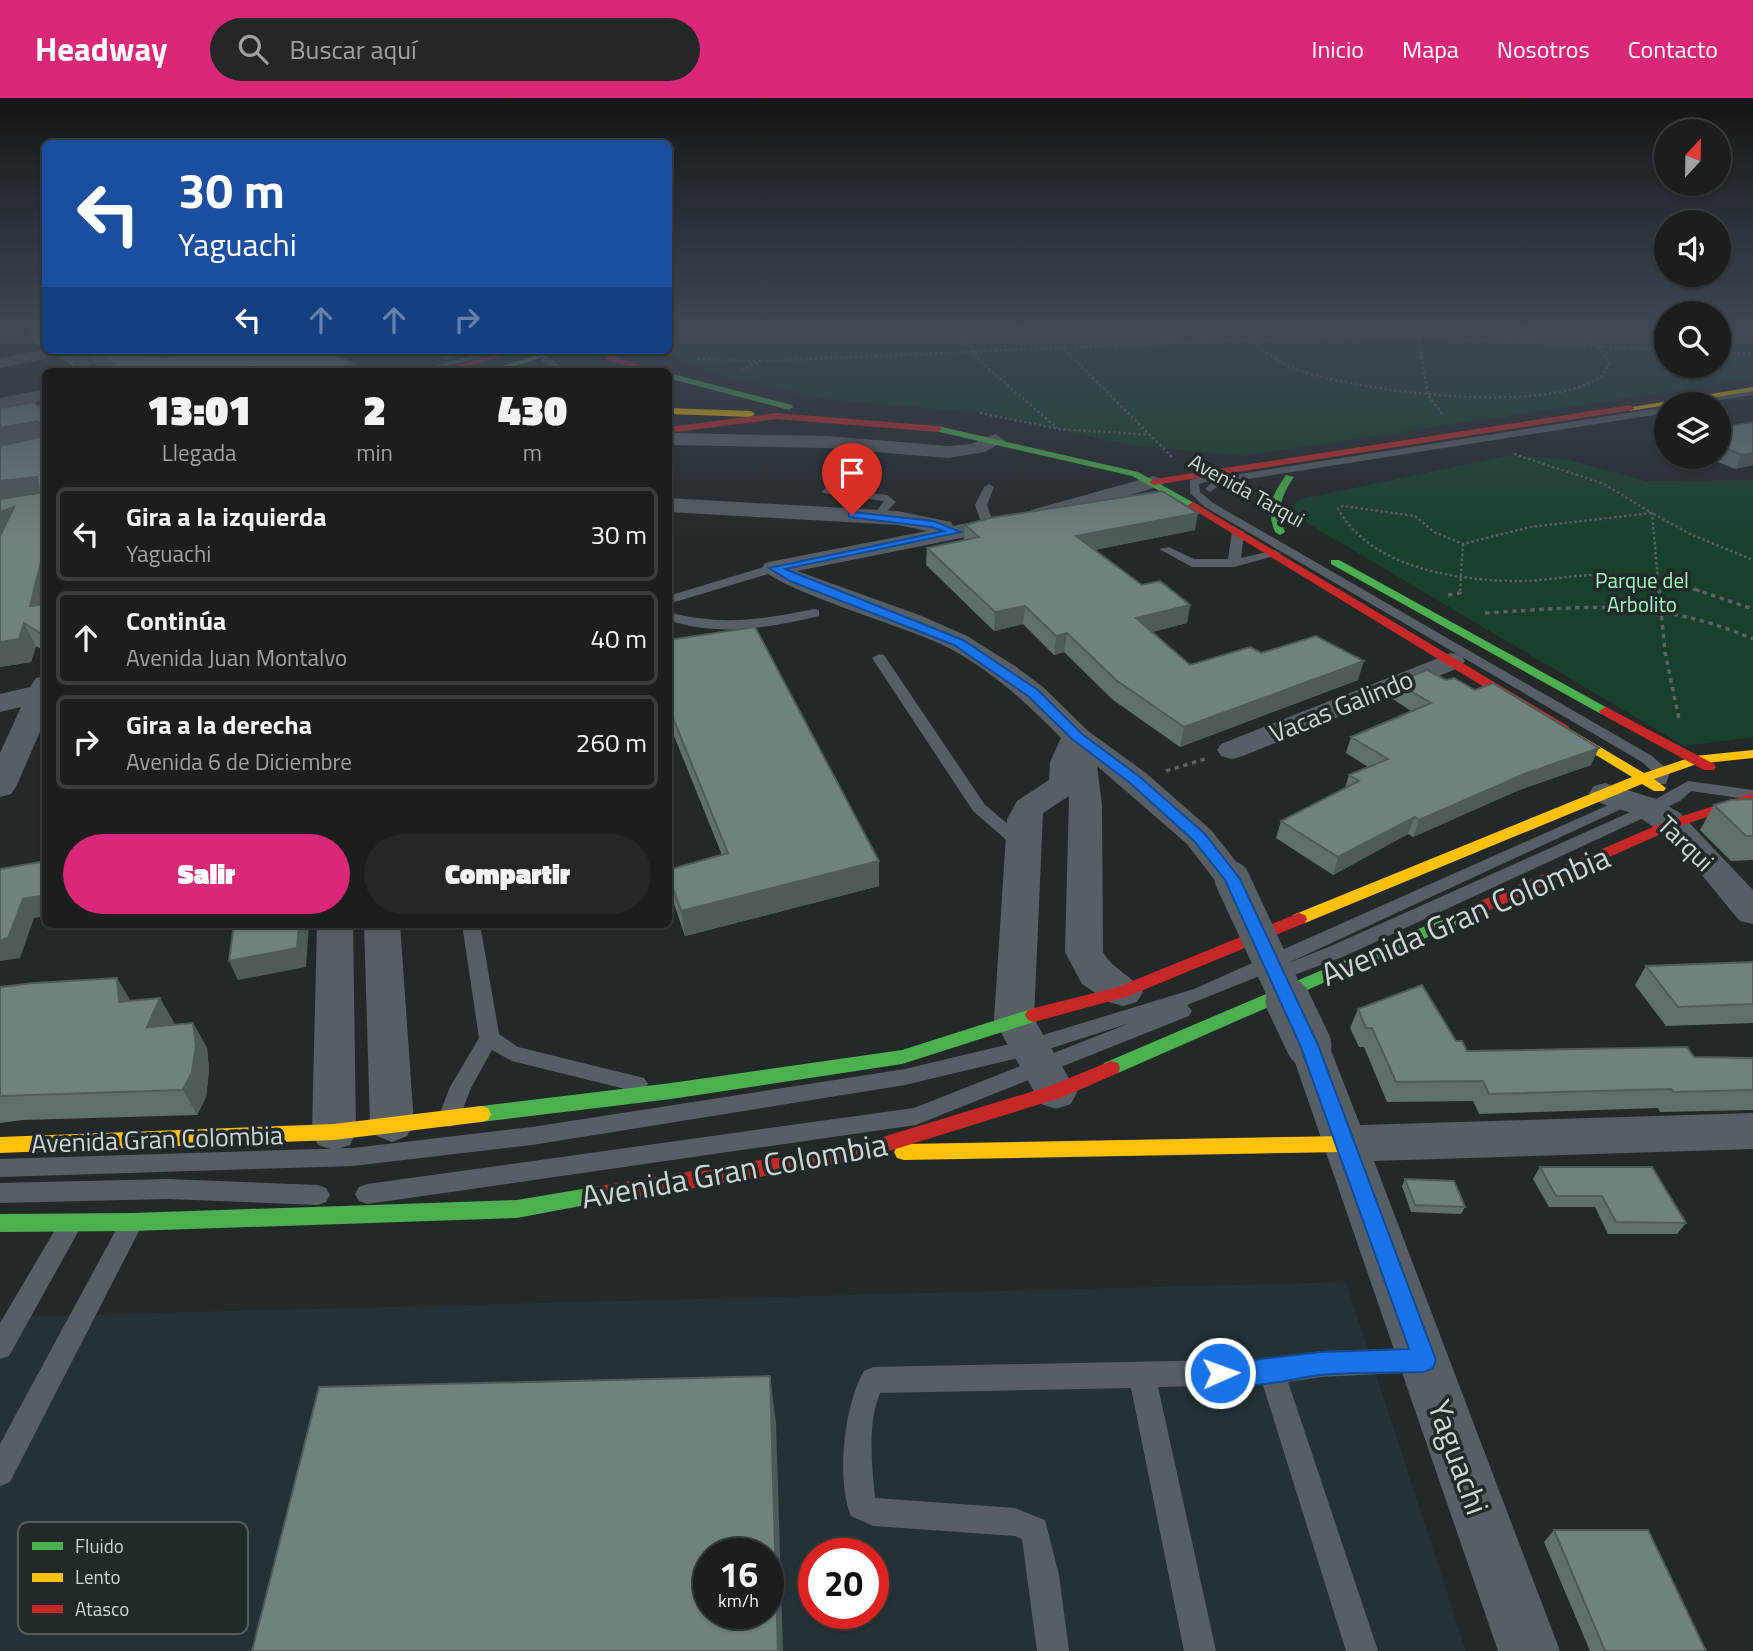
<!DOCTYPE html>
<html lang="es">
<meta charset="utf-8">
<style>
body{margin:0;font-family:"Titillium Web",sans-serif;background:#232728;color:#f1f3f6;height:100vh;display:flex;flex-direction:column;font-size:26px;white-space:nowrap}
*{box-sizing:border-box;margin:0}
p{font-size:23px;color:#9fa2a4}
.icon{flex:none;width:38px;height:38px;fill:none;stroke:currentColor;stroke-width:2;stroke-linecap:round;stroke-linejoin:round}
.map{position:relative;flex:1;overflow:hidden}
.panel{position:absolute;left:42px;top:270px;width:630px;height:560px;display:flex;flex-direction:column;background:#1a1e1f;border-radius:10px;box-shadow:0 2px 5px #0004,0 0 0 2px #383c3d}
.panel>*{flex:none}
.hud{position:absolute;left:42px;top:42px;width:630px;height:214px;border-radius:10px;box-shadow:0 2px 5px #0004,0 0 0 2px #383c3d;background:#1a4fa0;color:#fff;overflow:hidden}
.needle{width:46px;rotate:22deg}
.fabs{position:absolute;left:1654px;top:21px;display:grid;gap:14px}
.fabs a{display:grid;place-items:center;width:77px;height:77px;border-radius:50%;background:#1a1e1f;box-shadow:0 2px 5px #0004,0 0 0 2px #383c3d;font-size:35px}
.speed{position:absolute;left:693px;top:1440px;display:flex;gap:14px;font-size:35px;font-weight:700;text-align:center}
.speed>*{display:grid;place-content:center;width:91px;height:91px;border-radius:50%;background:#1a1e1f;box-shadow:0 2px 5px #0004,0 0 0 2px #383c3d;line-height:1}
.speed small{font-size:18px;font-weight:400}
.speed .limit{border:10px solid #d22;background:#fff;color:#111}
.pin{position:absolute;display:grid;place-items:center;width:60px;height:60px;color:#fff;margin:-72px -30px;border-radius:50% 50% 50% 0;rotate:-45deg;box-shadow:0 0 7px #0007}
.pin .icon{rotate:45deg}
.me{position:absolute;width:77px;margin:-38px;rotate:88deg;stroke-linejoin:round;filter:drop-shadow(0 0 5px #0008)}
.turn{display:flex;align-items:center;gap:24px;height:147px;padding:0 21px;font-size:32px}
.turn .icon{width:91px;height:91px;stroke-width:2.5}
.turn b{display:block;font-size:49px;line-height:60px}
.lanes{display:flex;align-items:center;height:66px;padding:0 21px;background:#0003;justify-content:center;gap:35px;direction:ltr}
.lanes .off{opacity:.35}
.eta{display:flex;justify-content:space-evenly;align-items:center;height:119px;text-align:center}
.eta b{font-size:42px;font-weight:800;line-height:49px}
.primary-button{display:flex;gap:14px;margin-top:auto;padding:14px 21px}
.primary-button a{flex:1;height:80px;border-radius:42px;background:#db2777;color:#fff;font-size:28px;font-weight:800;line-height:80px;text-align:center}
.primary-button a+a{background:#232728;color:#f1f3f6}
ul{padding:0;list-style:none}
li{display:flex;align-items:center;gap:21px;height:94px;margin:0 14px 10px;padding:0 7px;border:4px solid #383c3d;border-radius:10px}
li div{flex:1}
li b{display:block;font-size:26px}
li em{font-style:normal}
header{display:flex;align-items:center;gap:42px;box-sizing:border-box;height:98px;padding:0 35px;background:#db2777;color:#fff}
header strong{font-size:33px}
nav{display:flex;gap:38px;margin-inline-start:auto;font-size:24px}
.search{width:490px;height:63px;background:#232728;display:flex;align-items:center;gap:18px;box-sizing:border-box;padding:0 24px;border-radius:38px;color:#9fa2a4;font-size:26px}
.map>svg:first-child{display:block}
</style>
<header>
<strong>Headway</strong>
<div class="search"><svg class="icon" aria-label="search" viewBox="0 0 24 24"><circle cx="10" cy="10" r="6"/><path d="M15 15l6 6"/></svg>Buscar aquí</div>
<nav><a>Inicio</a><a>Mapa</a><a>Nosotros</a><a>Contacto</a></nav>
</header>
<div class="map">
<svg width="1753" height="1553" viewBox="0 0 1753 1553">
<rect width="100%" height="100%" fill="#232829"/>
<!-- built -->
<path fill="#243235" fill-rule="evenodd" d="M1346,1184l120,369h-1466v-334zM709,1456h59v60h-59zM814,1456h59v60h-59z"/>
<!-- green -->
<path fill="#17412c" d="M673,231h993v37h52l1,-37 34,5v45l-511,77 -113,-11 -137,-31 -168,-15 -96,-22 -73,-27h13l1,-11 13,-7z
M1511,357l59,5 75,21 108,-1v257l-69,9 -392,-232 5,-14z"/>
<g fill="none" stroke-linecap="round" stroke-linejoin="round">
<!-- path-far1 -->
<path stroke="#5c6265" stroke-width="2.5" stroke-dasharray="2.5 2.5" stroke-linecap="butt" d="M958,231l22,32 77,67
M1002,231l-8,5 16,17
M1064,231v20l109,109
M1240,231c18,19 36,33 61,42 65,21 236,43 297,8 6,-3 9,-11 12,-17l-13,-17 -28,-16
M1369,231l36,6
M1417,239l11,-8
M1418,239l10,58 15,20
M668,241l24,-10
M1718,254l35,2
M698,261l62,2 -21,11
M760,263l485,-21 173,-3 248,13
M980,315l78,16 94,6
M1514,356l90,30 48,29 7,78
M1460,493l3,-47
M1700,493c-31,-8 -63,-16 -95,-16 -29,-1 -57,6 -86,6 -62,0 -148,-13 -181,-72l5,-3 72,10 19,16 29,12 67,-17 122,-14 38,21 63,26"/>
<!-- path -->
<path stroke="#5c6265" stroke-width="3.5" stroke-dasharray="4.5 4.5" stroke-linecap="butt" d="M1659,491l6,63 14,67
M1694,491l59,20
M1448,497l12,-2v-4
M1485,515c102,-6 170,-16 268,26
M1166,673l39,-12"/>
<!-- lane -->
<path fill="#585f64" fill-rule="evenodd" d="M493,252h14l-77,21h-14z
M544,257l3,1 20,15h-10l-16,-11z
M1753,291v6l-59,9h-20z
M1666,309v6l-443,70 -13,9 -5,-3 9,-9 -15,4 1,8 13,11 439,253 18,16 -4,12h-12v-11l-12,-11 -437,-255 -15,-14v-13l26,-7 5,4z
M989,386l5,3 -7,18 7,20 -6,3 -6,-3 -7,-20 9,-18z
M827,390l60,7 9,7 -18,18 -6,-3 12,-16 -61,-8 -1,-2z
M1238,431l6,3 -3,26 34,-8 6,4 -47,13h-42l-33,-18 10,-2 25,12h34l4,-27z
M774,466l6,4 -2,3 -110,33v-8z
M814,511l5,1v6c-49,12 -102,21 -151,4v-8c53,14 93,8 146,-3z
M879,556l5,1 101,150 45,37 2,4 -2,4h-12l-45,-39 -101,-153z
M1688,683l65,9v10l-62,-9 -11,10 -335,155 -75,28 -7,-2 -1,-7 -75,30 5,6 -3,5 -273,109 -549,79 -8,-3 -4,-7 4,-7 8,-3 547,-76 216,-85 -100,32 -125,30 -373,60 -179,21 -353,11v-18l353,-11 179,-21 373,-58 125,-30 164,-50 437,-194h12l2,3 -359,166 45,-18 313,-140z
M462,826h18l19,110 19,13 126,31 4,6 -4,6 -7,2 -125,-31 -20,-11 -21,38 -14,36 -8,3 -8,-3 -3,-6 12,-31 29,-49z
M168,1081l150,6 8,3 4,7 -4,7 -8,3 -150,-6 -168,4v-20z
M131,1116l8,3 4,7 -4,7 -129,251 -10,4v-42l123,-227z
M70,1117l8,3 4,7 -4,7 -69,124 -9,3v-36l62,-105z
M1420,1250l9,3 4,9 -4,9 -9,3 -99,5 -33,5 90,269h-32l-83,-266 -105,2 58,264h-32l-53,-263 -251,5c-13,31 -8,71 -5,105l140,10 30,12 14,55 10,76h-32l-15,-112 -7,-3 -142,-10 -22,-10c-15,-36 -7,-111 13,-145l9,-4 399,-8 49,-8z"/>
<!-- street -->
<path fill="#585f64" fill-rule="evenodd" d="M46,251l25,1 -2,4 -69,14v-10z
M46,291v11l-46,10v-12z
M668,335l160,3 120,10 23,-2 24,-10 10,6 -20,12 -37,6 -120,-10 -160,-3z
M1154,378l11,6 -4,4 -122,36 -11,-7 3,-5z
M668,400l230,13 53,11 2,4 58,-12 11,7 -11,7 -214,43 125,45 45,20 48,30 28,21 45,44 58,42 65,57 39,49 -6,8 -12,3 -12,-3 -33,-43 -90,-78 5,39 1,147c10,18 29,23 40,40l-6,10 -14,4 -14,-4 -27,-18 -17,-32 4,-156 -26,17 -9,206 43,73 -6,12 -15,5 -15,-5 -47,-84 13,-201 10,-18 32,-21 1,-18 11,-24c-34,-35 -69,-67 -112,-90 -35,-19 -172,-58 -187,-80l3,-5 9,-2 153,-30 -29,-6 -230,-13z
M1451,555l10,2 4,6 -4,6 -218,89 -11,3 -11,-3 -4,-6 4,-6z
M46,578v42l-30,69 -5,7 -11,3v-44l21,-46 -21,5v-18l30,-7 6,-9z
M1605,685l51,16 24,14 73,77v34l-13,-3c-31,-36 -62,-81 -103,-105 -15,-9 -38,-8 -48,-23l5,-7z
M317,826h36l3,208 -6,13 -16,5 -16,-5 -6,-13z
M364,826h36l14,200 -7,12 -15,6 -15,-6 -7,-12z
M1309,932l14,4 6,11 31,80 393,-12v36l-379,12 186,490h-62l-209,-606 6,-11z"/>
<!-- fast -->
<path fill="#4caf50" fill-rule="evenodd" d="M554,252h12l-67,21 -7,-2z
M668,275l124,32 1,2 -4,3 -121,-32z
M938,328l200,46 60,33 -9,2 -57,-31 -197,-45v-4z
M1286,377l8,2c-13,19 -18,33 -9,55l-5,3 -5,-3c-9,-23 -3,-37 11,-57z
M1331,462h8l274,151 -2,3h-10l-270,-150z
M1477,806l8,5 -2,4 -365,160 -7,2 -7,-2 -2,-5 2,-5z
M1034,910l6,2 3,5 -3,5 -138,44 -231,35 -190,23 -7,-2 -3,-6 3,-6 7,-2 190,-23 231,-33z
M600,1088l7,3 3,6 -3,6 -90,17 -385,13 -132,1v-18l132,-1 385,-13z"/>
<!-- slow -->
<path fill="#ffc107" fill-rule="evenodd" d="M1753,289v4l-123,20 -4,-3z
M668,310l83,3 4,3 -4,3 -83,-3z
M1563,627l81,48 51,-17 58,-6v8l-56,6 -43,15 12,9 -2,3h-10l-12,-7 -337,139h-12l-2,-4 2,-4 339,-138 -74,-45 -2,-3z
M481,1008l7,2 3,6 -3,6 -7,2 -147,18 -334,13v-16l334,-13z
M1345,1038l7,2 3,6 -3,6 -7,2 -441,8 -7,-2 -3,-6 3,-6 7,-2z"/>
<!-- jam -->
<path fill="#c62828" fill-rule="evenodd" d="M512,252h13l-75,21h-13z
M606,252h8l-3,3 2,3 45,15h-12l-39,-11 -4,-7z
M1630,307l4,3 -1,2 -479,75 -5,-3 5,-3z
M777,315l161,13 4,3 -4,3 -161,-13 -109,14v-6z
M1193,404l375,224 2,3 -2,3h-10l-369,-225 -1,-2z
M1606,609l108,57 2,3 -2,3h-10l-103,-56 -2,-3z
M1753,695v9l-76,25 -194,86 -6,1 -8,-5 2,-4 196,-84z
M1299,815l6,2 2,4 -2,4 -176,73 -95,26 -6,-2 -3,-5 3,-5 6,-2 84,-21z
M1111,963l7,2 2,5 -2,5 -55,24 -203,63 -260,44 -7,-3 -3,-6 3,-6 7,-3 260,-42 190,-58z"/>
<!-- street-bridge-far1 -->
<path stroke="#585f64" stroke-width="35" d="M1232,781l57,123"/>
<!-- street-bridge -->
<path stroke="#585f64" stroke-width="45" d="M1288,903l21,44"/>
</g>
<!-- wall -->
<path fill="#60706e" d="M28,231h18v18h-6l-5,-3z
M57,252h261l39,14 2,7h-253l-11,-7 -19,4 -16,-10z
M424,252h57l-35,9z
M46,307v247l-10,-6 -5,16 -31,5 37,-261z
M1718,330l35,37 -18,4 -29,-12h12z
M965,427l230,5 -101,20 48,35 48,20 -3,18 -35,9 38,33 71,-12 97,27 -178,67 -67,-47 -49,-48 -10,3 -31,-31 -29,7 -68,-66 1,-17 37,-8z
M668,542l211,221v25l-194,50 -14,-41 -3,-25 54,-15 -54,-134z
M1396,584l195,83 -72,25 -106,47 -5,-3 -75,41 -57,-37 5,-17 64,-33 4,-13 19,-8 -22,-14 5,-16 60,-26 -20,-13z
M1753,701v61l-22,1 -31,-31 14,-25z
M1753,864v61l-87,3 -31,-41 11,-19z
M0,889l130,14 30,-3 14,25 -1,2 20,-2 14,25 2,22 -3,27 -9,18 -174,5 -23,3z
M1358,911l98,32 11,10 227,6 59,1v52l-93,2 -2,-4 -179,6 -6,-13 -86,1 -23,-55h-5l-9,-19z
M1540,1069l146,56 -9,11h-69l-13,-27h-46l-16,-28z
M1405,1081l60,28 -4,7 -50,-2 -9,-26z
M1554,1432l152,121h-116l-46,-109z"/>
<!-- shaded-wall -->
<path fill="#4e5b5a" d="M76,252h14l5,14 -19,4 -6,-17z
M137,252h74l-72,21 -6,-16z
M444,252h37l-35,9z
M357,266l2,7h-36z
M37,323l9,18 -46,9v-20z
M1753,355v12l-18,4 7,-14z
M37,379l9,19 -46,6v-21z
M14,409l-14,28v-23z
M1198,415l-3,17 -121,24 2,-18z
M46,444v64h-16l14,-60z
M1190,507l-3,18 -54,14 3,-19z
M1025,508l-2,18 -29,7 1,-19z
M24,525l12,23 -5,16 -31,5v-25z
M1067,535l-3,19 -10,3 2,-19z
M1364,563l-6,19 -178,67 4,-20z
M1599,650l-8,17 -72,25 -106,47 6,-17 108,-47z
M1415,719l-7,17 -75,41 5,-18z
M879,763v25l-194,50 -4,-25z
M46,797v21l-12,2 -14,40 -20,3v-21l23,-41z
M299,826h10l-3,43 -68,13 -9,-19z
M117,880l15,25 -13,-1z
M160,900l14,25 -12,29 -15,-25z
M193,925l14,25 2,22 -3,27 -9,18 -14,-25z
M770,1278l6,47 7,228h-5z"/>
<!-- building -->
<path fill="#708280" stroke="#4e5b5a" stroke-width="2" fill-rule="evenodd" d="M30,231h16v3l-12,-1z
M93,252h44l-4,5 35,2 33,-7h117l39,14 -34,7h-200z
M34,304l3,4 9,-1v137l-16,64 16,-2v33l-22,-14 -5,16 -19,3v-106l14,-29 -14,5v-13l39,-6 -2,-16 -37,4v-35l40,-9v-13l-3,-3 -37,7v-20z
M1753,324v31l-11,2 -24,-10v-17z
M1162,393l36,22 -122,23 66,49 18,-4 30,24 -54,13 54,47 60,-18 11,6 55,-17 48,25 -180,66 -68,-47 -49,-47 -11,3 -31,-30 -30,6 -68,-64 52,-11 -14,-12 25,-7z
M755,529l124,234 -198,50 -13,-38v-3l60,-17 -60,-147v-66z
M1427,572l19,10 8,-2 21,12 18,-7 106,65 -72,25 -108,47 -4,-3 -77,40 -57,-36 78,-40 -10,-6 39,-16 -37,-22 80,-34 -35,-21z
M1753,701v37h-7l-32,-31 17,-5z
M46,763v34l-23,4 -15,39 -8,2v-71z
M234,826h65l-2,24 -68,13z
M1753,864v42l-75,3 -32,-41z
M117,880l2,24 41,-4 -13,29 46,-4 3,22 -4,27 -9,18 -183,6v-109l34,-4z
M1422,887l34,56h6l5,10 220,-4 7,10 59,1v32l-80,2 -2,-3 -182,5 -6,-13 -87,1 -24,-54h-6l-8,-19z
M1540,1069h112l34,56 -70,-1 -14,-26h-46z
M1405,1081l49,2 11,26 -50,-2z
M770,1278l8,275h-526l67,-264zM709,1456h59v60h-59z
M1554,1432h94l58,121h-101z"/>
<!-- sky -->
<linearGradient id="sky" x2="0" y2="1"><stop stop-color="#131617"/><stop offset="0.51" stop-color="#3f4854"/><stop offset="1" stop-color="#3f4854" stop-opacity="0"/></linearGradient>
<rect width="1753" height="449" fill="url(#sky)"/>
<!-- route -->
<path fill="#1a73e8" stroke="#114b97" stroke-width="2" d="M852,414l81,9 28,11 -176,37 178,71 75,50 44,44 58,43 65,57 35,45 78,166 118,315 -3,8 -9,4c-34,1 -70,0 -104,3 -31,4 -79,18 -109,6l-3,-8 3,-8 110,-13 88,-3 -109,-304 -75,-165 -31,-39 -64,-58 -58,-44 -44,-43 -74,-51 -164,-64 -21,-13 175,-37 -13,-4 -82,-10v-4z"/>
<g text-anchor="middle" dominant-baseline="central" stroke-width="7" stroke-linejoin="round" paint-order="stroke">
<!-- far-street labels -->
<g font-size="21" fill="#cfd4d5" stroke="#21292b">
<text transform="translate(1247 392) rotate(29)">Avenida Tarqui</text>
</g>
<!-- far-park labels -->
<g font-size="21" fill="#9df6c0" stroke="#21292b">
<text x="1642" y="482">Parque del<tspan x="1642" dy="24">Arbolito</tspan></text>
</g>
<!-- street labels -->
<g font-size="26" fill="#cfd4d5" stroke="#21292b">
<text transform="translate(1341 608) rotate(-22)">Vacas Galindo</text>
<text transform="translate(1686 745) rotate(44)">Tarqui</text>
<text transform="translate(157 1041) rotate(-2)">Avenida Gran Colombia</text>
</g>
<!-- near-street labels -->
<g font-size="32" fill="#cfd4d5" stroke="#21292b">
<text transform="translate(1465 817) rotate(-23)">Avenida Gran Colombia</text>
<text transform="translate(734 1072) rotate(-10)">Avenida Gran Colombia</text>
<text transform="translate(1459 1359) rotate(70)">Yaguachi</text>
</g>
</g>
<!-- legend -->
<rect x="18" y="1424" width="230" height="112" rx="10" fill="#21292b" stroke="#555c5e" stroke-width="2"/>
<rect x="32" y="1444" width="31" height="8" fill="#4caf50"/>
<rect x="32" y="1475" width="31" height="9" fill="#ffc107"/>
<rect x="32" y="1507" width="31" height="8" fill="#c62828"/>
<g font-size="19" fill="#cfd4d5">
<text x="75" y="1455">Fluido</text>
<text x="75" y="1486">Lento</text>
<text x="75" y="1518">Atasco</text>
</g>
</svg>
<div class="fabs">
<a><svg class="needle" viewBox="-14 -14 28 28"><path d="M0-13l5 13h-10z" fill="#e53935"/><path d="M0 13l5-13h-10z" fill="#9fa2a4"/></svg></a>
<a><svg class="icon" aria-label="sound" viewBox="0 0 24 24"><path d="M4 9h4l5-4v14l-5-4H4zM17 9q2 3 0 6"/></svg></a>
<a><svg class="icon" aria-label="search" viewBox="0 0 24 24"><circle cx="10" cy="10" r="6"/><path d="M15 15l6 6"/></svg></a>
<a><svg class="icon" aria-label="layers" viewBox="0 0 24 24"><path d="M12 4l9 5-9 5-9-5zM3 14l9 5 9-5"/></svg></a>
</div>
<div class="speed"><div>16<small>km/h</small></div><div class="limit">20</div></div>
<div class="pin" style="left:852px;top:417px;background:#d93025"><svg class="icon" aria-label="arrive" viewBox="0 0 24 24"><path d="M6 21V4h12l-3 4 3 4H6"/></svg></div>
<svg class="me" style="left:1220px;top:1275px" viewBox="-20 -20 40 40"><circle r="17" fill="#1a73e8" stroke="#fff" stroke-width="3"/><path d="M0-11L8 9 0 5-8 9z" fill="#fff"/></svg>
<div class="hud">
<div class="turn"><svg class="icon" aria-label="left" viewBox="0 0 24 24"><path d="M17 20v-9H6M10 6l-5 5 5 5"/></svg><div><b>30 m</b>Yaguachi</div></div>
<div class="lanes"><svg class="icon" aria-label="left" viewBox="0 0 24 24"><path d="M17 20v-9H6M10 6l-5 5 5 5"/></svg><svg class="icon off" aria-label="ahead" viewBox="0 0 24 24"><path d="M12 20V5M6 11l6-6 6 6"/></svg><svg class="icon off" aria-label="ahead" viewBox="0 0 24 24"><path d="M12 20V5M6 11l6-6 6 6"/></svg><svg class="icon off" aria-label="right" viewBox="0 0 24 24"><path d="M7 20v-9h11M14 6l5 5-5 5"/></svg></div>
</div>
<section class="panel">
<div class="eta">
<div><b>13:01</b><p>Llegada</p></div>
<div><b>2</b><p>min</p></div>
<div><b>430</b><p>m</p></div>
</div>
<ul>
<li><svg class="icon" aria-label="left" viewBox="0 0 24 24"><path d="M17 20v-9H6M10 6l-5 5 5 5"/></svg><div><b>Gira a la izquierda</b><p>Yaguachi</p></div><em>30 m</em></li>
<li><svg class="icon" aria-label="ahead" viewBox="0 0 24 24"><path d="M12 20V5M6 11l6-6 6 6"/></svg><div><b>Continúa</b><p>Avenida Juan Montalvo</p></div><em>40 m</em></li>
<li><svg class="icon" aria-label="right" viewBox="0 0 24 24"><path d="M7 20v-9h11M14 6l5 5-5 5"/></svg><div><b>Gira a la derecha</b><p>Avenida 6 de Diciembre</p></div><em>260 m</em></li>
</ul>
<div class="primary-button"><a>Salir</a><a>Compartir</a></div>
</section>
</div>
